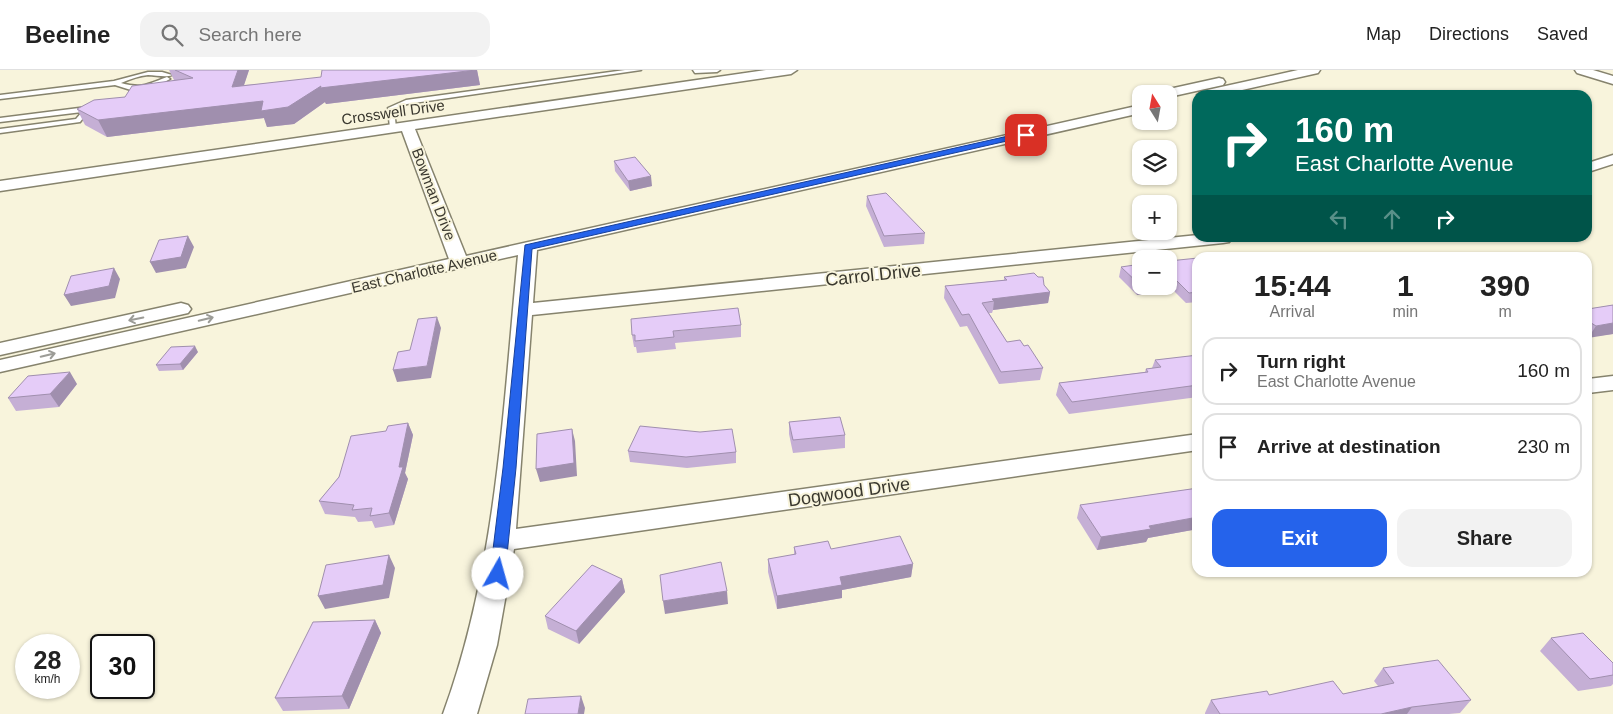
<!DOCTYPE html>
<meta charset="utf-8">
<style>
body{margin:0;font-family:Arial,sans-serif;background:#f2f2f2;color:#222;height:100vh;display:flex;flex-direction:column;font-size:19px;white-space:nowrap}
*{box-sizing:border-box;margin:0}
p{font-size:16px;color:#767676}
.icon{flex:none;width:28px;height:28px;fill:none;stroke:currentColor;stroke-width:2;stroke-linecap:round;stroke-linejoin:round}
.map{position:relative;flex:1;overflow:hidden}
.details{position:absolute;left:1192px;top:182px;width:400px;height:325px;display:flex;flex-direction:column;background:#fff;border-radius:15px;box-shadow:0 1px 4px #0004}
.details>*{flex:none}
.hud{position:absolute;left:1192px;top:20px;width:400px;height:152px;border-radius:15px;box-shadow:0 1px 4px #0004;background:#00695c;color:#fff;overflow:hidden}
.needle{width:32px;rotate:349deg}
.controls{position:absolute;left:1132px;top:15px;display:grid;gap:10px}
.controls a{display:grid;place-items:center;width:45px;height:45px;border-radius:10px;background:#fff;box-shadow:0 1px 4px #0004;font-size:25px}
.speed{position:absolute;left:15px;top:564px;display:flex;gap:10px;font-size:25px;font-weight:700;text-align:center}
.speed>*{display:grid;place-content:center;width:65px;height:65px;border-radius:50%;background:#fff;box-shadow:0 1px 4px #0004;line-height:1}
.speed small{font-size:12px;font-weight:400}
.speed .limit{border:2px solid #111;border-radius:8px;background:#fff;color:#111}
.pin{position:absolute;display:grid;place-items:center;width:42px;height:42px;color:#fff;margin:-21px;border-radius:10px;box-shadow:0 2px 8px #0006}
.me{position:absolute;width:55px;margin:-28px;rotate:7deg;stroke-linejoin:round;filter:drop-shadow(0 0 4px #0008)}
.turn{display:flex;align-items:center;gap:18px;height:105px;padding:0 20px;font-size:22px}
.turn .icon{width:65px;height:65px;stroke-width:2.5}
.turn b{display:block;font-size:35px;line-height:42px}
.lanes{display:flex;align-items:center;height:48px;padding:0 20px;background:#0003;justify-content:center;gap:25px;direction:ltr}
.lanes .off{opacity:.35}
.eta{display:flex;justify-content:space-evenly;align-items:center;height:85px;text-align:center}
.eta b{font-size:30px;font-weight:700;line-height:35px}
.button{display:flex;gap:10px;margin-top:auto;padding:10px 20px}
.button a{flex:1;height:58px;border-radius:15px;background:#2563eb;color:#fff;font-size:20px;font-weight:700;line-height:58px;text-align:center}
.button a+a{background:#f2f2f2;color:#222}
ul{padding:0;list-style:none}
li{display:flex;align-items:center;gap:15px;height:68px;margin:0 10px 8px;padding:0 10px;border:2px solid #e0e0e0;border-radius:15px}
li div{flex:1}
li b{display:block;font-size:19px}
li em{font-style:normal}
header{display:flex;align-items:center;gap:30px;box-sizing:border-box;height:70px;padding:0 25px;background:#fff;border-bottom:1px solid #e0e0e0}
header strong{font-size:24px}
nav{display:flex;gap:28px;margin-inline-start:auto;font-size:18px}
.search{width:350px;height:45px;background:#f2f2f2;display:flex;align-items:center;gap:12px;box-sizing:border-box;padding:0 18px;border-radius:15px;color:#767676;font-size:19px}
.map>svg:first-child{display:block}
</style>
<header>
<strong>Beeline</strong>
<div class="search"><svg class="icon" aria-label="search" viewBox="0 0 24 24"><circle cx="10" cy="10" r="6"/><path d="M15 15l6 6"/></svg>Search here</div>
<nav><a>Map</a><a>Directions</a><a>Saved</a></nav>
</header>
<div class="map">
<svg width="1613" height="644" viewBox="0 0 1613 644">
<rect width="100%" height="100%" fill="#f8f4dc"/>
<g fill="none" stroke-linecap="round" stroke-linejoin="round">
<!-- service casing -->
<g stroke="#86836d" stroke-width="3">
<path id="service" d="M625,0h16l-234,34 -13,5 2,19 -3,2 -3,-2 -2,-20 18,-8z
M693,0h27l-3,2 -22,1z
M148,2h14l10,3c-6,3 -16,0 -24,0 -9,1 -18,4 -27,8 21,6 27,1 46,-6l3,2 -17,9 -19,3 -19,-6 -115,14v-4l114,-14z
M87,37l3,2 -10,13 -80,11v-4l76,-10 6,-7 -82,10v-4z"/>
</g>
<!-- minor casing -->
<g stroke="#86836d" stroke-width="3">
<path id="minor" d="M766,0h31l-6,4 -376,55 51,127 675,-151v8l-604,137 -4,53 665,-68v3h34l-3,4 -6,1 -691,72 -16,214 682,-95v16l-684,99 -17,96 -20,69h-34c54,-147 60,-305 75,-459l-518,117v-12l449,-101 -47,-128 -402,60v-10z
M1298,0h22l-2,3 -98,22h-23l6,-4z
M1575,0h18l20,6v8l-36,-11z
M1219,8l4,1 2,3 -2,3 -54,12v-3h-10l1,-3z
M1613,85v9l-25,8v-9z
M181,233l7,2 3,4 -3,4 -188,42v-12z
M1613,306v14l-25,3v-14z"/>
</g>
<!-- service -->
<use href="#service" fill="#fff" fill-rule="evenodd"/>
<!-- minor -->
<use href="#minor" fill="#fff" fill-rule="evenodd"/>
</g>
<!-- wall -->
<path fill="#c5afd5" d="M169,0h80l-5,15 233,-15 3,15 -154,19 -1,-2 -31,22 -27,3 -3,-9 -157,19 -22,-12 -8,-16 48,-12 49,-17z
M614,91l38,25 -22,5 -15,-20z
M867,126l58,37 -1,11 -40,3 -18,-41z
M1198,188v44l-12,1 -13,-13 -36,5 -18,-18 2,-10z
M1004,207l40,8 6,7 -2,11 -55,7 -1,3h-3l18,29 17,4 19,22 -3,12 -41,4 -32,-58 -7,1 -16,-29 1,-12 59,-6z
M1613,235v29l-25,3v-28z
M741,255v12l-66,6 1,6 -39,4 -1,-6h-2l-2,-12z
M1196,281h2v46l-129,17 -13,-19 3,-12 86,-11 1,-3 6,-1 3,-8 40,-4z
M198,282l-15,18 -24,1 -3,-6z
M77,314l-18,23 -43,4 -8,-13z
M789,352l56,13v13l-52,5 -4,-19z
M408,353l5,12 -8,38 3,6 -14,46 -19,3 -3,-7 -14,1 -3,-5 -30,-3 -6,-13 20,-24 47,-46z
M700,362l36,20v11l-49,5 -57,-6 -2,-11z
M1198,418v41l-50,9 -2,4 -49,8 -20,-32 3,-13z
M794,477l37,2 82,15 -2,13 -69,13v8l-65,11 -9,-37v-13l26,-4z
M622,509l3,13 -46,52 -31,-15 -3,-13z
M375,550l6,13 -32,76 -66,2 -8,-13z
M1551,568l62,25v21l-2,2 -33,5 -38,-40z
M1383,598l88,32 -11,13 -11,1h-244v-1l6,-13 58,-5 74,-1 35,-8 -4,-5z"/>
<!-- shaded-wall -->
<path fill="#a08fae" d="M238,0h11l-11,33 -6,-16z
M477,0l3,15 -154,19 -1,-2 -31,22 -27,3 -3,-9 -157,19 -9,-17 223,-34z
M651,106l1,10 -22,5 -2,-10z
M188,166l6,11 -8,21 -30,5 -6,-11z
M114,198l6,11 -5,19 -44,8 -7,-11z
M1176,210l-3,10 -36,5 3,-10h1v1h28v-5z
M1050,222l-2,11 -55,7 1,-9 -2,-2z
M437,247l4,11 -10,50 -34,4 -4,-12 34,-4z
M1613,253v11l-25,4 8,-12z
M195,276l3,6 -15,18 -3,-6z
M70,302l7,12 -18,23 -9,-13z
M408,353l5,12 -8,38 3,6 -14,46 -5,-12z
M572,359l3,12 2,35 -37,6 -4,-13z
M1198,447v12l-50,9 -2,4 -49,8 4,-13 48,-11z
M389,485l6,13 -6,30 -64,11 -7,-13z
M913,494l-2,13 -69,13v8l-65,11v-13l63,-19z
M622,509l3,13 -46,52 -3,-13z
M727,521l1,13 -63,10 -2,-13z
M375,550l6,13 -32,76 -7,-13z
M581,626l4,12 -1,6h-6z
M1412,637l-5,7h-26z"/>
<!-- building -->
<path fill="#e5ccf8" stroke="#a08fae" d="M175,0h63l-6,17 89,-10 1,-7h154l-156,18 1,-2 -33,21 -27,4 2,-10 -165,19 -21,-11 17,-9 31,-3 7,-11 61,-8z
M635,87l16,19 -23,5 -14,-20z
M886,123l39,40 -41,3 -17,-40z
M188,166l-7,21 -31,5 9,-22z
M1212,186l2,2h-14z
M1198,188v34l-9,1 -13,-13 -7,1v-20z
M1141,194v21h-1l-19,-18z
M114,198l-5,18 -45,9 7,-19z
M1034,203l4,4h5l1,8 6,7 -58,7 2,2 -12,2 25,39 13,-2 4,6 4,-1 15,23 -42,4 -32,-58 -7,1 -17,-29 62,-6 -3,-3z
M1613,235v18l-17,3 -8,-5v-12z
M738,238l3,17 -68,6 1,6 -39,4v-6h-3l-1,-16z
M437,247l-10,49 -34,4 5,-18 12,-2 8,-31z
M195,276l-15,18 -24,1 15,-18z
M1198,285v30l-126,17 -13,-19 89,-11 -2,-3 15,-2 -6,-7z
M70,302l-20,22 -42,4 20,-22z
M840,347l5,18 -52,5 -4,-18z
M408,353l-9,44h4l-14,46 -19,3 2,-8 -20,2 2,-5 -35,-4 20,-24 12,-41 35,-5 2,-5z
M640,356l60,6 32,-3 4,23 -50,5 -58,-6z
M572,359l2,34 -38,6 1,-35z
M1198,418v29l-49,9 2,3 -50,8 -21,-32z
M900,466l13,28 -73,13 2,8 -65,11 -9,-37 28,-5 -2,-7 34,-6 3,8z
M389,485l-6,30 -65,11 8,-31z
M721,492l6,29 -64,10 -3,-26z
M592,495l30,14 -46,52 -31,-15z
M375,550l-33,76 -67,2 38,-76z
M1583,563l30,30v12l-23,4 -39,-41z
M1438,590l33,40 -59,7 -31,7h-161l-9,-14 56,-9 2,4 64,-14 10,13 51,-11 -11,-15z
M581,626l-3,18h-53l3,-15z"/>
<!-- one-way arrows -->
<defs><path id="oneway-shaft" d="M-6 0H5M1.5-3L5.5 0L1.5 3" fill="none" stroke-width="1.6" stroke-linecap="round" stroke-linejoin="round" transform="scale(1.25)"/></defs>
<g stroke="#9c9c97">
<use href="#oneway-shaft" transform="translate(136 249) rotate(168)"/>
<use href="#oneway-shaft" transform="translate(206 249) rotate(-13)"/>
<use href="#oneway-shaft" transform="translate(48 285) rotate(-13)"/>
</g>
<!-- route -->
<path fill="#2563eb" stroke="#184099" d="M1026,62l3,4 -497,113 -16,219 -11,106 -2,4h-11l-2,-4 13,-106 22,-223z"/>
<g text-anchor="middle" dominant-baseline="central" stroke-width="4" stroke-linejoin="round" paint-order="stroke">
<!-- far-street labels -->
<g font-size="15" fill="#3a382f" stroke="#f8f4dc">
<text transform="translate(393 42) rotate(-8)">Crosswell Drive</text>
<text transform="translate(434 124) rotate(69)">Bowman Drive</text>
<text transform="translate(424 201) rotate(-13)">East Charlotte Avenue</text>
</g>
<!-- street labels -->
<g font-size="18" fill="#3a382f" stroke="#f8f4dc">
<text transform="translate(873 205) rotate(-6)">Carrol Drive</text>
<text transform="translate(849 422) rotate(-8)">Dogwood Drive</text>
</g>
</g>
</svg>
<div class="controls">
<a><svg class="needle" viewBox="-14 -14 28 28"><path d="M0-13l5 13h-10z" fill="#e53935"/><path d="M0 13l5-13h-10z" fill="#767676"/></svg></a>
<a><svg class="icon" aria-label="layers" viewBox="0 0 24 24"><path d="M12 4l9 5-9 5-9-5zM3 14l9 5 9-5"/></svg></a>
<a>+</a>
<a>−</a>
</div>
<div class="speed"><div>28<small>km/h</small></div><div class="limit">30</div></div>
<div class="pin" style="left:1026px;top:65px;background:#d93025"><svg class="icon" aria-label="arrive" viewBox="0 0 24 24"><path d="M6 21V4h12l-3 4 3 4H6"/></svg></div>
<svg class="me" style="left:498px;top:504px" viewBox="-20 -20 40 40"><circle r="19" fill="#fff"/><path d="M0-13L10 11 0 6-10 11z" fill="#2563eb"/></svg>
<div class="hud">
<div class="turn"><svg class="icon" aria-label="right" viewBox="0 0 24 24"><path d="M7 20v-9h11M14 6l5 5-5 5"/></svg><div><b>160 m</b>East Charlotte Avenue</div></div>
<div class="lanes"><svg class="icon off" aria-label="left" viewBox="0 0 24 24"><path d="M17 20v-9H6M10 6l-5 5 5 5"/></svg><svg class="icon off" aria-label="ahead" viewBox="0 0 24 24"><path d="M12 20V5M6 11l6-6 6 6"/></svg><svg class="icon" aria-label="right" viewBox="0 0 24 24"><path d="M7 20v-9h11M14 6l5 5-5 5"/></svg></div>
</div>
<section class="details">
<div class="eta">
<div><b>15:44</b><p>Arrival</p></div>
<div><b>1</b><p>min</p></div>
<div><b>390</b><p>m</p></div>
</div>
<ul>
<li><svg class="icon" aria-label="right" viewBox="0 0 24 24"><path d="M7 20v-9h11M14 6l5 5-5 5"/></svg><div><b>Turn right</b><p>East Charlotte Avenue</p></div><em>160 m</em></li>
<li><svg class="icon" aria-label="arrive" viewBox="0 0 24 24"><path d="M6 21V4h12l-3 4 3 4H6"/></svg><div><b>Arrive at destination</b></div><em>230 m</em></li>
</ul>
<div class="button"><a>Exit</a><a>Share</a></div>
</section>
</div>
